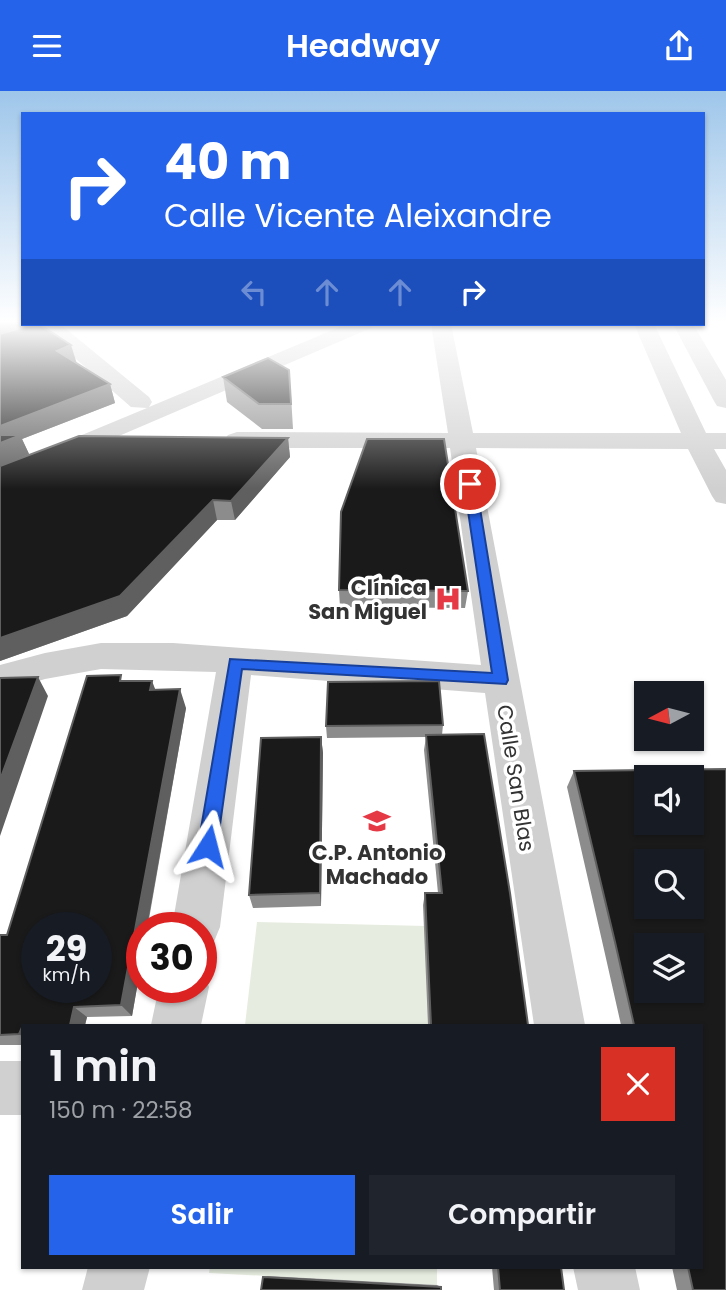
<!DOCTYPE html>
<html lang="es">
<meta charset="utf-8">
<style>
body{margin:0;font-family:Poppins,sans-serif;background:#20242c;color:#f1f3f6;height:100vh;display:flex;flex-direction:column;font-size:26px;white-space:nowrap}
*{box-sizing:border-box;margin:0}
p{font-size:23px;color:#9ea1a6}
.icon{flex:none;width:38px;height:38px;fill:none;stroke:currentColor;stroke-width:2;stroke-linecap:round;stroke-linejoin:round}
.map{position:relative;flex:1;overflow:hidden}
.panel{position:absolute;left:21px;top:933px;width:682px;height:245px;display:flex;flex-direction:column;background:#171b24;border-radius:0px;box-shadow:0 2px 5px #0004}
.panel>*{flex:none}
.guide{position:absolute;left:21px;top:21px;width:684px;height:214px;border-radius:0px;box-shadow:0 2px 5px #0004;background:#2563eb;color:#fff;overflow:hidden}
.needle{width:46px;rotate:263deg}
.fabs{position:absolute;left:634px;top:590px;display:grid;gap:14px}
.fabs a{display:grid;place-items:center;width:70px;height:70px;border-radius:0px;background:#171b24;box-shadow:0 2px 5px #0004;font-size:35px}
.speed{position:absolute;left:21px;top:821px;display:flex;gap:14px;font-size:35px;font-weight:700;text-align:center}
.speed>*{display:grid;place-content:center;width:91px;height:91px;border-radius:50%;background:#171b24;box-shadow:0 2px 5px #0004;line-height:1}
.speed small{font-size:18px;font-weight:400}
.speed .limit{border:10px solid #d22;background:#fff;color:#111}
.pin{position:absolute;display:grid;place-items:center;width:60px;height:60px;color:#fff;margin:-30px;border:4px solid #fff;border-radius:50%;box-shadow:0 2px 7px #0007}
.me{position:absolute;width:77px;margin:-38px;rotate:9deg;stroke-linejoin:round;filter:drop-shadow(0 0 5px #0008)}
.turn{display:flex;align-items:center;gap:24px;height:147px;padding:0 28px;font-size:32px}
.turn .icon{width:91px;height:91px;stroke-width:2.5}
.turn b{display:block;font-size:49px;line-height:60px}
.lanes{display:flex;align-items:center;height:66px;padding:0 28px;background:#0003;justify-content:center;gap:35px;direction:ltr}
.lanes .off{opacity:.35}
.round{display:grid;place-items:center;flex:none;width:74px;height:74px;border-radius:0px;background:#20242c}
.head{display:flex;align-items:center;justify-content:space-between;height:119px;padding:0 28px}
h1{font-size:42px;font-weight:600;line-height:52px}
.primary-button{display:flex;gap:14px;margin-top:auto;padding:14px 28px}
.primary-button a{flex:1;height:80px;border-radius:0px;background:#2563eb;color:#fff;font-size:28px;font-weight:600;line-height:80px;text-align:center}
.primary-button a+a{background:#20242c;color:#f1f3f6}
header{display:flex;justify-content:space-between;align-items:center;height:91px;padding:0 28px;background:#2563eb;color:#fff;font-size:32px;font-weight:600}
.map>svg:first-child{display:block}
</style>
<header><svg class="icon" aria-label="menu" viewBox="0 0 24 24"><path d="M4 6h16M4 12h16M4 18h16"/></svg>Headway<svg class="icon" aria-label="share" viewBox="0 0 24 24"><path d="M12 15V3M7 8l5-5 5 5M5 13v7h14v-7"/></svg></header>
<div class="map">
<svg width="726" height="1199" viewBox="0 0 726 1199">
<rect width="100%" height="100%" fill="#fff"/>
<!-- green -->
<path fill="#e6ecdf" d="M257,831l169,4 3,99h-184z
M210,1176h227v18l-228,-12z"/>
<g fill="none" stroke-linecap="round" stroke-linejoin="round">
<!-- minor -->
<path fill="#d0d0d0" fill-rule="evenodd" d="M44,233h16l89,73 3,5 -3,5 198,-83h27l-3,4 -371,159v-18l147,-61 -16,-1 -86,-75 -4,-4z
M431,233h20l22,109h208l-47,-109h20l52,109h20v16h-12l12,21v34l-10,-2 -4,-6 -24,-47 -212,-1 109,577h-51l-49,-332 -234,-18 -31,252 -7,17 -12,4v-21h-29l44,-255 -115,-3 -56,10 -45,14v-28l45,-12 56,-10h72l308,22 -31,-217h-213l-9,-3 -4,-5 4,-5 9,-3 211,1z
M673,233h20l33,56v28l-9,-2 -3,-5z
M202,878l7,18 -8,38h-50l8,-38h42z
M0,970h23v54h-23z
M88,1176h62l-6,23h-62z
M573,1176h62l5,23h-62z"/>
</g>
<!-- wall -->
<path fill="#8c8c8c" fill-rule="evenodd" d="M0,230h22l2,5 53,37 33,21 5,19 -93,36 7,15 259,-16 2,19 -55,63h-18l-90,96 -127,45z
M223,286l68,18 2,34h-31l-35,-27z
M339,499l129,1 -3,17 -125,-1z
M124,590l31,9 31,18 -54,308 -45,1 -2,8h-62v20h-23v-110h7z
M443,634l-1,10 86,290h-100l-5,-120 2,-12h13l-14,-143 2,-13 -99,1 -1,-12z
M321,646l2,16 -2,153 -68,2 -4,-13z
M726,678v521h-49l-5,-23h30v-242h-81l-16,-71 -38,-167 7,-16zM646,686h45v46h-45zM646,770h45v46h-45zM646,854h45v46h-45z
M492,1176h69l3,23h-70z
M268,1185l169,9 4,2 -178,-10z"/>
<!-- shaded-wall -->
<path fill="#5f5f5f" d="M0,230h22l3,6 -25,9z
M71,254l6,19 -20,-13z
M110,293l5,19 -93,36 7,15 -29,12v-40z
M288,347l2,19 -55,63 -4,-19z
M213,409l4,20 -90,96 -127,45v-23z
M38,586l10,19 -48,140v-56z
M152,590l7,18 -9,-9z
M180,598l6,19 -39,219h-5v32l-10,57 -11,-11z
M321,646l2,16 -2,153 -1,-13z
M74,916l13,10 -2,8h-15z
M21,936l2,1v9l-4,-3z"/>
<!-- building -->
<path fill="#1a1a1a" stroke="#5f5f5f" stroke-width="2" fill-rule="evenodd" d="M34,233h5l32,21 -14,6 53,33 -110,42v-92z
M268,267l21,12 2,34h-32l-36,-27z
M0,344h21l-21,8z
M79,345l209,2 -57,63 -18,-1 -93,96 -120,42v-172z
M367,348h77l24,152 -129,-1 2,-78z
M121,584l-1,6h32l-2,9 30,-1 -59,316 -47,2 -4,18h-47l-4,9 -19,1v-100h7l80,-259zM37,836h59v60h-59z
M38,586l-38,103v-102z
M439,590l4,44 -117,1 2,-44z
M484,643l26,159 18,132h-97l-6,-132h17l-16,-158z
M321,646l-1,156 -71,2 12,-157z
M726,678v521h-33l-5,-23h14v-242h-68l-19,-83 -41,-171zM646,686h45v46h-45zM646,770h45v46h-45zM646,854h45v46h-45z
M498,1176h63l3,23h-64z
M263,1186l178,10v3h-180z"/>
<!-- sky -->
<linearGradient id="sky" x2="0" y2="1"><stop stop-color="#9ec6ea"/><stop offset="0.58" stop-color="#fff"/><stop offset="1" stop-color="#fff" stop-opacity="0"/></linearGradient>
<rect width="726" height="398" fill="url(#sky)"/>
<!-- route -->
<path fill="#2563eb" stroke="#184099" stroke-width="2" d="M470,390l6,3 32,196 -2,4 -264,-15 -25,177 -3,7 -6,2 -7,-2 -3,-7 32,-187 262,14 -28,-189z"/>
<!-- icons -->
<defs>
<g id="hospital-bare" transform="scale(2.1)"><path d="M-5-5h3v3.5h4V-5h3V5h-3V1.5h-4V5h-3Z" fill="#e63946" stroke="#fff" stroke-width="2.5" paint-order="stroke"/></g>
<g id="school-bare" transform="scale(2.1)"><path d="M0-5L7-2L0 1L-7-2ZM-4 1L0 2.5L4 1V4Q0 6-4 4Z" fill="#e63946" stroke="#fff" stroke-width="2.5" paint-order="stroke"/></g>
</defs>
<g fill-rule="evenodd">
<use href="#hospital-bare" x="448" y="508"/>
<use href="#school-bare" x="377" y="730"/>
</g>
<g text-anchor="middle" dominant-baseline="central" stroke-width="7" stroke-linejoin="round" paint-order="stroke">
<!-- poi labels -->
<g font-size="21" font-weight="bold" fill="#333" stroke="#fff" text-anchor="end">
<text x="427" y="496">Clínica<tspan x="427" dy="24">San Miguel</tspan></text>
<text x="377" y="761" text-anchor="middle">C.P. Antonio<tspan x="377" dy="24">Machado</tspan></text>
</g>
<!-- street labels -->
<g font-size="21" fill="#333" stroke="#fff">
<text transform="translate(516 687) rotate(81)">Calle San Blas</text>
</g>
</g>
</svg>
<div class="fabs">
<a><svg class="needle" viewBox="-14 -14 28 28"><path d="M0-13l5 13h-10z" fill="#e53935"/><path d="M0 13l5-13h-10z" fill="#9ea1a6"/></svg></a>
<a><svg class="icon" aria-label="sound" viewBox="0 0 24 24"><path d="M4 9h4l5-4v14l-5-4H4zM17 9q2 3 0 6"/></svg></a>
<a><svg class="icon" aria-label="search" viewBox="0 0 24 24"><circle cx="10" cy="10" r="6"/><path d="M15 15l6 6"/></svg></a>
<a><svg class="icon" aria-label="layers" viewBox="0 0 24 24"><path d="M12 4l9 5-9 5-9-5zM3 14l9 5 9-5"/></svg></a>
</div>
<div class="speed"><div>29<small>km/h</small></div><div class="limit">30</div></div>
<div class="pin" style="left:470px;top:393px;background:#d93025"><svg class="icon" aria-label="arrive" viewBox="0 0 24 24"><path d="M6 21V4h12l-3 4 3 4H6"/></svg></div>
<svg class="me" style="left:208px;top:755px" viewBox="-20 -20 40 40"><path d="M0-17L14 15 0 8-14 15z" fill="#2563eb" stroke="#fff" stroke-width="4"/></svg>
<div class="guide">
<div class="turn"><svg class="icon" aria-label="right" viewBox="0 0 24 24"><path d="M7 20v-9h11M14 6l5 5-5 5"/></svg><div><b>40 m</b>Calle Vicente Aleixandre</div></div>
<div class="lanes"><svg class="icon off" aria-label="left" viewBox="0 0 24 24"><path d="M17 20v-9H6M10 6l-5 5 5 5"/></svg><svg class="icon off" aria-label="ahead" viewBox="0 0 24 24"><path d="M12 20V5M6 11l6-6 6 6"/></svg><svg class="icon off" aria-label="ahead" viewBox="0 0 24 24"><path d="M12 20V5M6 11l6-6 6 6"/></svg><svg class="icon" aria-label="right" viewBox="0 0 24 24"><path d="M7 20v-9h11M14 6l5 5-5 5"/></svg></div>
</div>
<section class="panel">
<div class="head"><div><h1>1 min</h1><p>150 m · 22:58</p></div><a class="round" style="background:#d93025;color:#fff"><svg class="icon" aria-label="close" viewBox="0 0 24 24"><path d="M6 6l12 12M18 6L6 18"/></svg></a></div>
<div class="primary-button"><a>Salir</a><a>Compartir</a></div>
</section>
</div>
